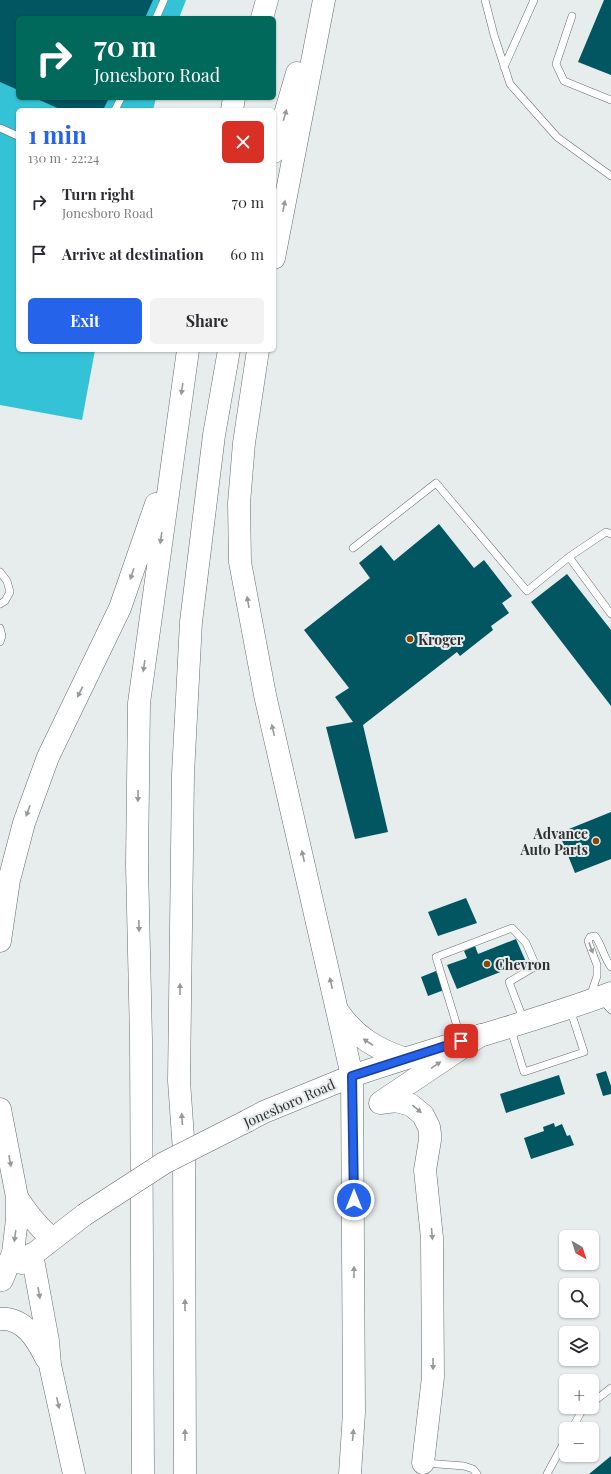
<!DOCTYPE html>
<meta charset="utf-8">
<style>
body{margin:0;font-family:"Playfair Display",serif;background:#f2f2f3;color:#2b2b33;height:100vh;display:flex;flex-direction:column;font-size:15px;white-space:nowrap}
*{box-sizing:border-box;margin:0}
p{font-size:13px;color:#7c7c81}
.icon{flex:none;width:22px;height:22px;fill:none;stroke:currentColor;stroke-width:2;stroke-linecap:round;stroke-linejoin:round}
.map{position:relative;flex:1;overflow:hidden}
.details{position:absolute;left:16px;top:108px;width:260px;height:244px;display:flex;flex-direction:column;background:#fff;border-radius:6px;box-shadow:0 1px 3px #0004}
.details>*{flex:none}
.guide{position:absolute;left:16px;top:16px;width:260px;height:84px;border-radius:6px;box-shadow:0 1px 3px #0004;background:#00695c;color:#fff;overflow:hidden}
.needle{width:26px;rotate:141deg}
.tools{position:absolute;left:559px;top:1230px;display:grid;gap:8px}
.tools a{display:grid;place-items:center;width:40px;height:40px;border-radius:6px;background:#fff;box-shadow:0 1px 3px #0004;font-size:20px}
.pin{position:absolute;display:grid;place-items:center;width:34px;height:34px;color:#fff;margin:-17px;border-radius:8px;box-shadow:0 2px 6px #0006}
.me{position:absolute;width:44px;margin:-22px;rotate:0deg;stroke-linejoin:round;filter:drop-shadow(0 0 3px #0008)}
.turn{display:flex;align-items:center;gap:14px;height:84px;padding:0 12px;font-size:18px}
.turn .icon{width:52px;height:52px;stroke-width:2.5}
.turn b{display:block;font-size:28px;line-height:34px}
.round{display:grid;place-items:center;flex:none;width:42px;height:42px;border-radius:6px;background:#f2f2f3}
.overview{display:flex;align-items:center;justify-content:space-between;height:68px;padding:0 12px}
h1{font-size:24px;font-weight:700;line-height:30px;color:#2563eb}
.action{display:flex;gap:8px;margin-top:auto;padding:8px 12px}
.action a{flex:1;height:46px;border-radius:6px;background:#2563eb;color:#fff;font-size:16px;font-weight:700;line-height:46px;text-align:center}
.action a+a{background:#f2f2f3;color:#2b2b33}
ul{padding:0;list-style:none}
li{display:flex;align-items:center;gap:12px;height:52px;padding:0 12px}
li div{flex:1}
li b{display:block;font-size:15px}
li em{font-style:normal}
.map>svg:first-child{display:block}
</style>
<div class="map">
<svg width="611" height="1474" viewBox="0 0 611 1474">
<rect width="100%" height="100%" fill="#e7eced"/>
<!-- forest -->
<path fill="#34c2d7" d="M0,0h186l-7,18h-161v80h138l-3,12h-135v240h77l-13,70 -82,-15z"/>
<!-- building -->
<path fill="#025661" d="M0,0h153l-8,18h-127v72l-18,-8z
M604,0h7v75l-33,-13z
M35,98h74l-6,12h-41z
M439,524l35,44 10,-8 28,36 -10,7 7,10 -18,13 2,4 -33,26 -3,-4 -94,73 25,107 -33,7 -29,-112 27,-5 -18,-25 14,-9 -45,-58 66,-52 -11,-15 22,-18 13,16z
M567,574l44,56v76l-80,-104z
M611,812v47l-36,14 -16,-40z
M466,898l11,25 -39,13 -10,-24z
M516,939l10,23 -69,27 -10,-24 20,-7 -3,-7 11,-5 3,8z
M436,971l8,19 -16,6 -7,-19z
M606,1071l5,15v8l-8,2 -7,-22z
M559,1075l6,19 -59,19 -6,-19z
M554,1123l1,4 7,-3 5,12 3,-1 4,10 -43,14 -7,-21 20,-7 -1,-4z
M611,1456v18h-22z"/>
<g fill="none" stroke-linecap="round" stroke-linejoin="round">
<!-- lane casing -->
<g stroke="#676c6d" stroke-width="8">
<path id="lane" d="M485,0l9,35 16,49 47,53 54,39
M572,16l-16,48 8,17 47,19
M156,18l8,-18
M504,67l30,-67
M115,110l6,-12
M0,128l18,8
M353,548l83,-65 91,108 42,-34 42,57
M569,557l37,-25 5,2
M0,572l7,9 3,11 -5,9 -5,3
M0,628l2,8 -2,6
M590,997l7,-21v-11l-9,-24 2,-4 5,-1c7,9 8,20 16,31
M602,1000l9,10
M511,1030l13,42 60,-20 -14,-43
M461,1039l-25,-82 76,-29 14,15 10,23 -27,16 15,39
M592,1403l19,-15
M572,1429l9,-17 6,-5
M425,1463l39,3 9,3 4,5
M547,1474l19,-35"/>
</g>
<!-- primary casing -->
<g stroke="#676c6d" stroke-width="23">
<path id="primary" d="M352,1076c86,-30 174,-51 259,-83"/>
</g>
<!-- highway casing -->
<g stroke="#676c6d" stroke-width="23">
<path id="highway" d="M262,18l5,-18
M232,110l2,-12
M274,152l23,-79
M274,258l50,-258
M258,350l-14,93 -5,60 1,59 25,133 87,381 2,336 -4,62
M0,941l9,-61 15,-57 24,-66 72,-149 36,-104
M340,1014c16,23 37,35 63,44
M381,1102l100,-67
M380,1103l16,-2 15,4 12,10 6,12 1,7v6l-5,30 7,68 1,139 -10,86
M0,1109l17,88v22l-4,34 -11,27
M247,1121l17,-9 88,-36
M17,1197c10,17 21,29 35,42
M32,1254l16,87 2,24 24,109
M22,1263l62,-48
M0,1319c24,-2 37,21 46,39
M143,1474l-2,-435 -4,-174 2,-162 49,-353
M185,1474l-1,-323 -5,-70 4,-307 8,-152 23,-187 15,-85"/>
</g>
<!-- lane -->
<use href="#lane" stroke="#fff" stroke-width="7"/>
<!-- primary -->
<use href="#primary" stroke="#fff" stroke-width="22"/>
<!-- highway -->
<use href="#highway" stroke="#fff" stroke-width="22"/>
<!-- highway-bridge casing -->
<g stroke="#676c6d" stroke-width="23" stroke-linecap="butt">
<path id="highway-bridge" d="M84,1215l80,-52 83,-42"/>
</g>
<!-- highway-bridge -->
<use href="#highway-bridge" stroke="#fff" stroke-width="22"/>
</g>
<!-- one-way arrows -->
<defs><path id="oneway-solid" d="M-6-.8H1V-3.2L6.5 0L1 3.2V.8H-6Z"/></defs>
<g fill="#979898">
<use href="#oneway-solid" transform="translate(285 115) rotate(-74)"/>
<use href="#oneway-solid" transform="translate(284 206) rotate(-79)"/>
<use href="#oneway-solid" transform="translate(182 389) rotate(98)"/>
<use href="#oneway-solid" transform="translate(161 538) rotate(98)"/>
<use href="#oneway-solid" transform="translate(132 574) rotate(109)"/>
<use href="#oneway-solid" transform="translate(248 602) rotate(-100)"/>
<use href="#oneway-solid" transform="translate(144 666) rotate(98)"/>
<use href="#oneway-solid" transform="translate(80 692) rotate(116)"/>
<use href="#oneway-solid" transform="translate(273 730) rotate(-103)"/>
<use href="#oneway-solid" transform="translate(138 796) rotate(91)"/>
<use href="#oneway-solid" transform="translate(28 811) rotate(110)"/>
<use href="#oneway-solid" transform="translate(303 856) rotate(-103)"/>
<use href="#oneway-solid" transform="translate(139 926) rotate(89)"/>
<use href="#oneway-solid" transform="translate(591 948) rotate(70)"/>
<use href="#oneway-solid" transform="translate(331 983) rotate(-103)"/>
<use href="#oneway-solid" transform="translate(180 989) rotate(-90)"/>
<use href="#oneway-solid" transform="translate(368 1042) rotate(-147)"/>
<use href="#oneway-solid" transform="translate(436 1065) rotate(-34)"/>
<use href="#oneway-solid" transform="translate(417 1109) rotate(40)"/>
<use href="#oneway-solid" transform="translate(182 1119) rotate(-94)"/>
<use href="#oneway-solid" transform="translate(10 1161) rotate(79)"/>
<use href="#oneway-solid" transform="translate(432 1234) rotate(85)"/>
<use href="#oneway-solid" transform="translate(15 1236) rotate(98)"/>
<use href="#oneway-solid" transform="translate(354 1272) rotate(-90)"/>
<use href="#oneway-solid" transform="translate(39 1293) rotate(80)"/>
<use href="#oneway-solid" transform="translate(185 1305) rotate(-90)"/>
<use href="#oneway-solid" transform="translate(433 1364) rotate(90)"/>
<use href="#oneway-solid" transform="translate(58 1403) rotate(77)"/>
<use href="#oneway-solid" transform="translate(185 1435) rotate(-90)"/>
<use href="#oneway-solid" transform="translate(353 1435) rotate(-85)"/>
</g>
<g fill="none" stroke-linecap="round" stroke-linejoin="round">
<!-- route casing -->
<g stroke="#184099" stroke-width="10">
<path id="route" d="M354,1200l-2,-124 109,-35"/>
</g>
<!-- route -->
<use href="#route" stroke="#2563eb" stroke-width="7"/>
</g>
<!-- markers -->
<g fill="#844802" stroke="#e7eced" stroke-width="1.5">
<circle cx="410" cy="639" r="4"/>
<circle cx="596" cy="841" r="4"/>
<circle cx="487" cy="964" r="4"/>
</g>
<g text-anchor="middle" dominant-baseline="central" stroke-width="4" stroke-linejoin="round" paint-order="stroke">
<!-- poi labels -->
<g font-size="14" font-weight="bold" fill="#2f3131" stroke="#e7eced" text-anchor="start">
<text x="418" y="639">Kroger</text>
<text x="588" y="833" text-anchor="end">Advance<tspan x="588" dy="16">Auto Parts</tspan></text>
<text x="495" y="964">Chevron</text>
</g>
<!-- street labels -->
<g font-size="14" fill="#2f3131" stroke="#e7eced">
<text transform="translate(289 1103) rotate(-24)">Jonesboro Road</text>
</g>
</g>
</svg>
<div class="tools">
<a><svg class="needle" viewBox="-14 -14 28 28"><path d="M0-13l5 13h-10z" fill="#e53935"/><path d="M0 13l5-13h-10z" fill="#7c7c81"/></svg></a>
<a><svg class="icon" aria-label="search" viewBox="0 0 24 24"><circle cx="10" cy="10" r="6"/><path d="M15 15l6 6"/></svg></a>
<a><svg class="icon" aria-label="layers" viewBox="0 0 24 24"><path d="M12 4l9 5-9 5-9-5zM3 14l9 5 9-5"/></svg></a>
<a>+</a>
<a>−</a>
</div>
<div class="pin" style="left:461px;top:1041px;background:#d93025"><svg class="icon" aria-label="arrive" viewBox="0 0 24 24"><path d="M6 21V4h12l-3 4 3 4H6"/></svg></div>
<svg class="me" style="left:354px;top:1200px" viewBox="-20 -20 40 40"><circle r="17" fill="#2563eb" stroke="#fff" stroke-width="3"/><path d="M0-11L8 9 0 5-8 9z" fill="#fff"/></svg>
<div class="guide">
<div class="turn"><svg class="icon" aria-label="right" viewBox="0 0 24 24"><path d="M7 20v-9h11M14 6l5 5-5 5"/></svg><div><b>70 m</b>Jonesboro Road</div></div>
</div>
<section class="details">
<div class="overview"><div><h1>1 min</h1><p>130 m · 22:24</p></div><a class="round" style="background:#d93025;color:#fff"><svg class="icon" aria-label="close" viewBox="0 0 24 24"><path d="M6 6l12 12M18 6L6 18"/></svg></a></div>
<ul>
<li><svg class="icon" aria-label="right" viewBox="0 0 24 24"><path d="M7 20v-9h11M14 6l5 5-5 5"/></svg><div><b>Turn right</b><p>Jonesboro Road</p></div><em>70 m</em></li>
<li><svg class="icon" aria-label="arrive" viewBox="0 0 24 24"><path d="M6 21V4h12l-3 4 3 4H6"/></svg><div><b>Arrive at destination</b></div><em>60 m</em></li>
</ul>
<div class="action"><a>Exit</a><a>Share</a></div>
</section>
</div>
